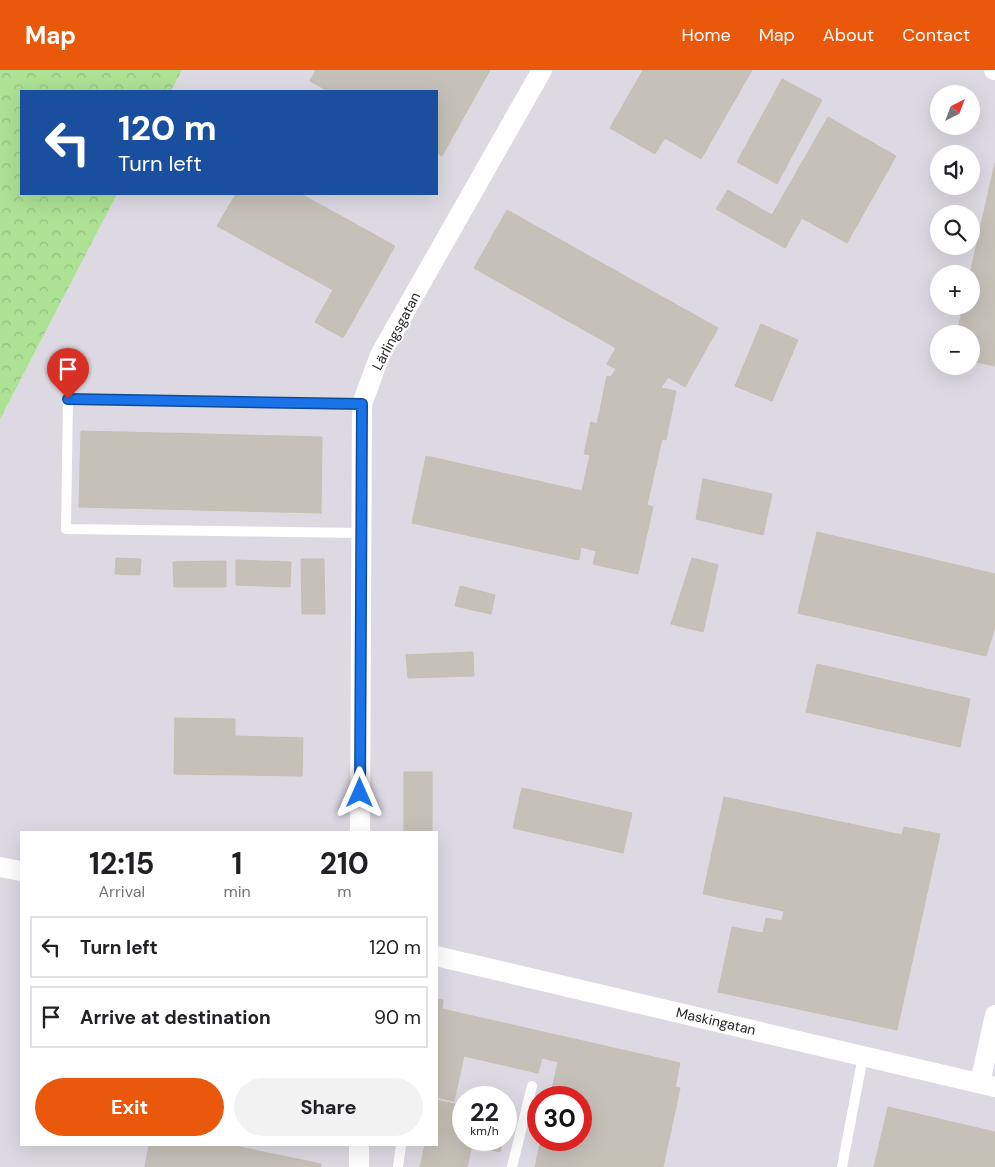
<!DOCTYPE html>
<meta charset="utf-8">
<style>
body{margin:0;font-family:"DM Sans",sans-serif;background:#f2f2f2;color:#202124;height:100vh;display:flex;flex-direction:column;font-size:19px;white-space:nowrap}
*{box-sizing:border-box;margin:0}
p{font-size:16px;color:#757577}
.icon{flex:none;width:28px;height:28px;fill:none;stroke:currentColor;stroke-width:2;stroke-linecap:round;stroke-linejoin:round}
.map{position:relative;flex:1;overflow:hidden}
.details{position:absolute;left:20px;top:761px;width:418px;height:315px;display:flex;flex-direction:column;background:#fff;border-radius:0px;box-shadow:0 5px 20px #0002}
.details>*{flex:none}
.hud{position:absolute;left:20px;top:20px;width:418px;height:105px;border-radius:0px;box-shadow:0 5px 20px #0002;background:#1a4fa0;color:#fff;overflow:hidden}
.needle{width:32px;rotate:42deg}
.tools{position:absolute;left:930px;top:15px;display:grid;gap:10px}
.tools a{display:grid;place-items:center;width:50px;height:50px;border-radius:50%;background:#fff;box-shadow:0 5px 20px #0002;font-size:25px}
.speed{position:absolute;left:452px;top:1016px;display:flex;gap:10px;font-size:25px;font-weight:700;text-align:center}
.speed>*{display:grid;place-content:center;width:65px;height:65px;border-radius:50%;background:#fff;box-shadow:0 5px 20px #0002;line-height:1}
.speed small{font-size:12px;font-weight:400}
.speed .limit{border:8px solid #d22;background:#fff;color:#111}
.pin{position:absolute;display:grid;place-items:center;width:42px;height:42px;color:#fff;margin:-51px -21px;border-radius:50% 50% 50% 0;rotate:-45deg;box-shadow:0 0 5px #0007}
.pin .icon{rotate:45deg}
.me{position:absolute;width:55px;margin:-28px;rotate:0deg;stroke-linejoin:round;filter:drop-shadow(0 0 4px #0008)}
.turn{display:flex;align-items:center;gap:18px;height:105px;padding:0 15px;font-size:22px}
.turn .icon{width:65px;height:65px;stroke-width:2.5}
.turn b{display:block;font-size:35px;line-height:42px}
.eta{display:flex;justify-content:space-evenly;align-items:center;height:85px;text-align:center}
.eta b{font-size:30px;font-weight:700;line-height:35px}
.cta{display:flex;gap:10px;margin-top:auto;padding:10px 15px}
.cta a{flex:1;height:58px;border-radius:30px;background:#ea580c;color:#fff;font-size:20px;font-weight:700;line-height:58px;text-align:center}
.cta a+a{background:#f2f2f2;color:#202124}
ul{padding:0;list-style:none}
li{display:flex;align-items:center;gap:15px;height:62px;margin:0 10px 8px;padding:0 5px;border:2px solid #e0e0e0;border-radius:0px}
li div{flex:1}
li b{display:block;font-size:19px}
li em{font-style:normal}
header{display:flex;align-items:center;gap:30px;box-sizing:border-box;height:70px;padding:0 25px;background:#ea580c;color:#fff}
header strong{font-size:24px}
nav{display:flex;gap:28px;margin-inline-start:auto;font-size:18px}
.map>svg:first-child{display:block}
</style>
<header>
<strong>Map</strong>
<nav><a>Home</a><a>Map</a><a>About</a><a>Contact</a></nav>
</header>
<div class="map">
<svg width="995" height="1097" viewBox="0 0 995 1097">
<defs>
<pattern id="forest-crowns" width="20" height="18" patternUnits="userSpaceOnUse" patternTransform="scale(1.25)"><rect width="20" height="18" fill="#ade194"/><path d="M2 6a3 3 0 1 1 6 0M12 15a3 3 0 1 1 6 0" fill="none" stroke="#95c180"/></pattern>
</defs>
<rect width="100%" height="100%" fill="#eae3d8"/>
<!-- industrial -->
<path fill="#dcd9e2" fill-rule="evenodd" d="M182,0h813v1097h-995v-748l117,-225h319v-103h-265zM939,24h32v32h-32zM939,84h32v32h-32zM939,144h32v32h-32zM939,204h32v32h-32zM939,264h32v32h-32zM21,762h415v313h-415zM464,1028h42v42h-42zM539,1028h42v42h-42z"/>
<!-- forest -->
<path fill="url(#forest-crowns)" d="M0,0h182l-11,21h-150v103h96l-117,225z"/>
<!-- building -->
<path fill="#c5c0b8" stroke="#c5bfb3" d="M316,0h174l-48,86 -6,-4v-61h-108l-18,-10z
M643,0h109l-51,89 -36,-21 -10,16 -45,-26z
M782,9l40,21 -45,84 -40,-22z
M828,47l68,39 -49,87 -45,-25 -17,30 -69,-39 12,-19 44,25z
M995,93v203l-24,-5v-27h-14l6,-28h8v-32h-1z
M236,124h65l94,52 -52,92 -28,-16 18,-32 -116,-64z
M507,140l211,118 -33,59 -17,-10 -7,11 15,3 -10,49 -4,-1 -15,66 6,2 -15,67 -45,-10 3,-13 -15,-4 -2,13 -167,-37 14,-67 156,35 8,-36 -6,-1 7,-32 6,2 10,-48 4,1 5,-8 -9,-5 9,-16 -142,-80z
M761,254l37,16 -26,61 -37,-15z
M81,361l241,6 -1,76 -242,-6z
M703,409l69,15 -9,41 -67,-16z
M817,462l178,42v53l-9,29 -188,-43z
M116,488l25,1 -1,16 -25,-1z
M692,488l26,7 -15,67 -32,-8z
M301,489h23l1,55h-23z
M236,490l55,2 -1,25 -54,-2z
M226,491v26h-52l-1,-25z
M460,516l35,9 -4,19 -36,-8z
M473,582l1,24 -66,2 -2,-23z
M817,594l153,35 -10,48 -154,-35z
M175,648l60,1v17l68,2 -1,38 -128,-2z
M404,702h28v60h-28z
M522,718l110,25 -9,40 -110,-25z
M724,727l178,38 2,-8 36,7 -43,196 -179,-38 14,-65 31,6 3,-15 16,3 2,-10 -81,-17z
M436,929l7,1 -1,9 238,54 -5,24 5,1 -17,79h-128l6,-27h40v-42h-31l8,-36 -16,-4 -4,15 -74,-17 -10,45 -18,-4z
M436,1030l28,6v34h38l-2,12 -28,-7 -5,22h-47l5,-22h11z
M888,1037l107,25v35h-121z
M506,1038l4,1 -4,15z
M149,1075h81l91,19 -1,3h-175z"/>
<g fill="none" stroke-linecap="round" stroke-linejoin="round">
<!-- service -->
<path stroke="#fff" stroke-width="10" d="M361,463l-295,-4 2,-130 294,5
M398,1097l3,-22
M512,1097l20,-81
M842,1097l21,-111"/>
<!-- minor -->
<path stroke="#fff" stroke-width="20" d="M994,0h1
M360,762l2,-428 18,-49 162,-285
M0,797l21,4
M436,886l559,131
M980,1013l15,-68
M359,1097v-22"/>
</g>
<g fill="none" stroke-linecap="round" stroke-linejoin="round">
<!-- route casing -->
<g stroke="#114b97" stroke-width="12">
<path id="route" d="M68,329l294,5 -2,389"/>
</g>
<!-- route -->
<use href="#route" stroke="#1a73e8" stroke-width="9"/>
</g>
<g text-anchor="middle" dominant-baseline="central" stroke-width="4" stroke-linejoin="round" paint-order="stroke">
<!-- street labels -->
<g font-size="14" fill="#272727" stroke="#fff">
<text transform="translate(396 261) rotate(-62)">Lärlingsgatan</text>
<text transform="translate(716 951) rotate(13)">Maskingatan</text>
</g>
</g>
</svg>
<div class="tools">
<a><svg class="needle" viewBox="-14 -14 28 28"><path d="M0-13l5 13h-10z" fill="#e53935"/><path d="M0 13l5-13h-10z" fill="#757577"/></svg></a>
<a><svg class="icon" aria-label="sound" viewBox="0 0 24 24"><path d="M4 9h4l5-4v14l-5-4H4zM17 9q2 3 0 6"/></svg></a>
<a><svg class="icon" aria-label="search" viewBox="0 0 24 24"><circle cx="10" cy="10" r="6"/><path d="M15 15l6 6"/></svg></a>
<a>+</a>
<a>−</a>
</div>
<div class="speed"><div>22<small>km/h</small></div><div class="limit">30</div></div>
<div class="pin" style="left:68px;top:329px;background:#d93025"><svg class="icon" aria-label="arrive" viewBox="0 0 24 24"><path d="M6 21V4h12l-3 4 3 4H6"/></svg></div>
<svg class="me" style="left:360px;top:723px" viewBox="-20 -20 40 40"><path d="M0-17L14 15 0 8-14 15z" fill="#1a73e8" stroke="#fff" stroke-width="4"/></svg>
<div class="hud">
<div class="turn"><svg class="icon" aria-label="left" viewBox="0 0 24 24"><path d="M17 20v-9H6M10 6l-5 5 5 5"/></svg><div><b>120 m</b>Turn left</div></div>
</div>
<section class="details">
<div class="eta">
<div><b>12:15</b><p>Arrival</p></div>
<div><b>1</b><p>min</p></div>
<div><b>210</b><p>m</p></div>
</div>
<ul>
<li><svg class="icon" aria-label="left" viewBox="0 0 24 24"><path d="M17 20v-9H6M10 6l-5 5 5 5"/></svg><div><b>Turn left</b></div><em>120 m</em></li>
<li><svg class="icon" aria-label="arrive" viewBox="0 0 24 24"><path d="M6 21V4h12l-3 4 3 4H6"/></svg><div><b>Arrive at destination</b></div><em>90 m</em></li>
</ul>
<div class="cta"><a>Exit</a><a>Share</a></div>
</section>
</div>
